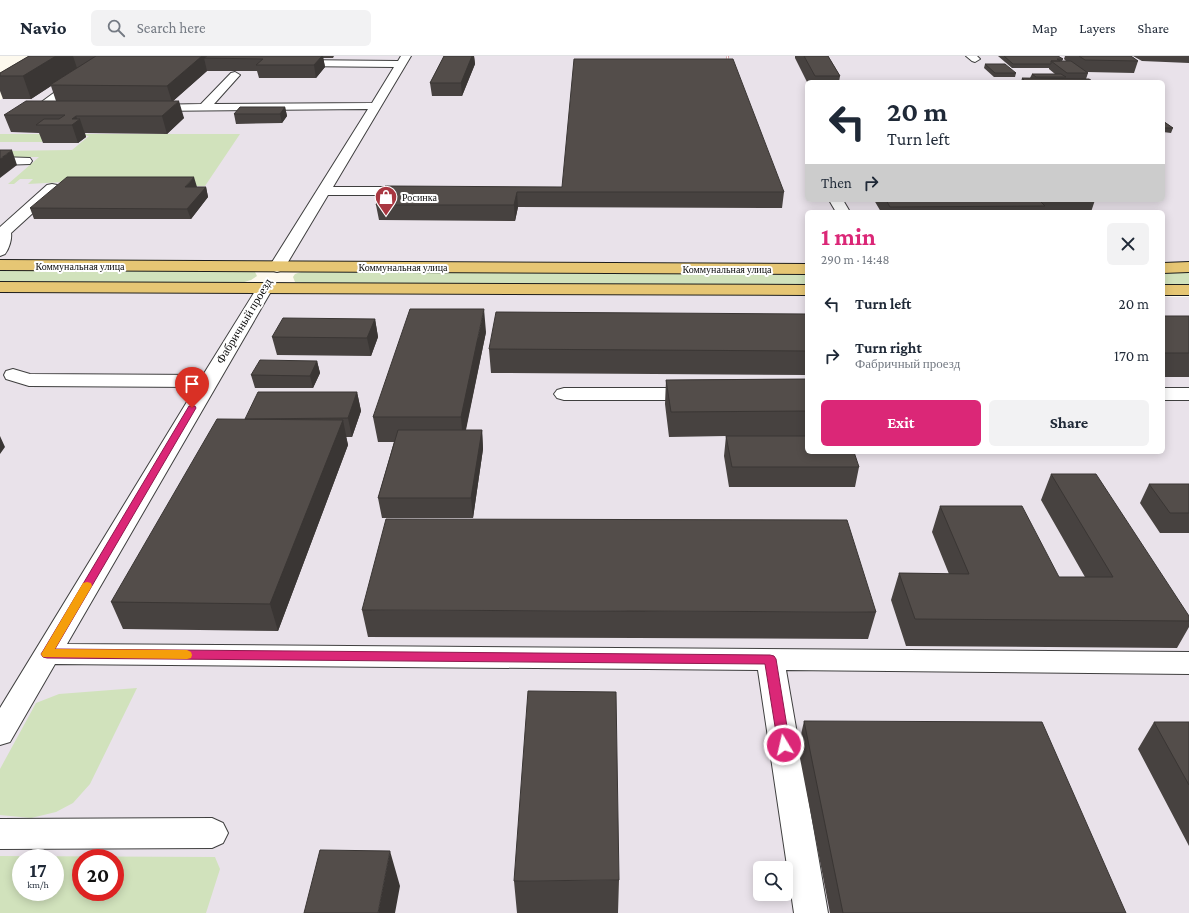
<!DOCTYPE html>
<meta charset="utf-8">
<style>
body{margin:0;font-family:"Crimson Pro",serif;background:#f2f2f3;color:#1f2937;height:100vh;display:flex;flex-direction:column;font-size:15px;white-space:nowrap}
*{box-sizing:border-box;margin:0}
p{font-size:13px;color:#747a83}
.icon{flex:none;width:22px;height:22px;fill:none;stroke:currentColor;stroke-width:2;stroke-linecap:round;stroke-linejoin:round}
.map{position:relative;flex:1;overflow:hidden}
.drawer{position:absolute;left:805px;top:154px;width:360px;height:244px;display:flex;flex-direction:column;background:#fff;border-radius:6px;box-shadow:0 2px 10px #0003}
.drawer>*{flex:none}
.banner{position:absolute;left:805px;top:24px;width:360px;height:122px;border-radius:6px;box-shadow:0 2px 10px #0003;background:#fff;color:#1f2937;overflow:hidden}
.tools{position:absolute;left:753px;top:805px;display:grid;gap:8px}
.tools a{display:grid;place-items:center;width:40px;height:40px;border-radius:6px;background:#fff;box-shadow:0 2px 10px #0003;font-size:20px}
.speed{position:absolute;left:12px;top:793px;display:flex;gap:8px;font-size:20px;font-weight:700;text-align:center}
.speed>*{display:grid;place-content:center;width:52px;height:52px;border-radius:50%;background:#fff;box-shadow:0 2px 10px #0003;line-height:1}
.speed small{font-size:10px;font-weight:400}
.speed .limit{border:6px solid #d22;background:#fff;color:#111}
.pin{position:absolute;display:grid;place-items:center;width:34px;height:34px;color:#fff;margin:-41px -17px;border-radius:50% 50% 50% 0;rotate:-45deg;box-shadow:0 0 4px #0007}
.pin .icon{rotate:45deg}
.me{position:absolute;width:44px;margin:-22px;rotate:351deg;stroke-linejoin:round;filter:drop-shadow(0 0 3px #0008)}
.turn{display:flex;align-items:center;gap:14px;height:84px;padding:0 16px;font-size:18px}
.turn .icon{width:52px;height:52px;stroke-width:2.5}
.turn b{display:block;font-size:28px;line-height:34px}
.then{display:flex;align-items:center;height:38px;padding:0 16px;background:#0003;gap:8px;font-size:15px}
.round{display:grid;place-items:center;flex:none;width:42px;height:42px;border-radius:6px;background:#f2f2f3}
.head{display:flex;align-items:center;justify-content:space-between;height:68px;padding:0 16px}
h1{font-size:24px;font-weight:700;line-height:30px;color:#db2777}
.primary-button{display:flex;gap:8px;margin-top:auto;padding:8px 16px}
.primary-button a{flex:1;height:46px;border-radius:6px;background:#db2777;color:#fff;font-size:16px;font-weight:700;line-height:46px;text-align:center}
.primary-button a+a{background:#f2f2f3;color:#1f2937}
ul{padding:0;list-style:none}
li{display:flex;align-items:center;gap:12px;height:52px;padding:0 16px}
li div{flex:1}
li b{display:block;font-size:15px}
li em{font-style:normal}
header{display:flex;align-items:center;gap:24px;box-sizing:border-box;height:56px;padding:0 20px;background:#fff;border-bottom:1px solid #e0e1e3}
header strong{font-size:19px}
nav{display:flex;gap:22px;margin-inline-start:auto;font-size:14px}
.search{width:280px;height:36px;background:#f2f2f3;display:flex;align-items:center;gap:10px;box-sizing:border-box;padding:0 14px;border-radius:6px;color:#747a83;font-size:15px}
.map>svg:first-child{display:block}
</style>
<header>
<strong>Navio</strong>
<div class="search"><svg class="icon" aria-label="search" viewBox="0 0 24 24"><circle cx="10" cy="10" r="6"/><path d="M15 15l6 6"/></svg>Search here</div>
<nav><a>Map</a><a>Layers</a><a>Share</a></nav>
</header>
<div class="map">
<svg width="1189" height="857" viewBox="0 0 1189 857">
<rect width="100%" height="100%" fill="#fdf9ee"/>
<!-- industrial -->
<path fill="#e9e2ea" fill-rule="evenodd" d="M237,0h952v208h-26v-52h-356v51l-807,-4v-159l64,-41zM807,26h356v118h-356z
M0,237l807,3v156h356v-155h26v616h-1189zM21,802h34v34h-34zM81,802h34v34h-34zM760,812h26v26h-26z"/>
<!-- green -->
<path fill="#d1e2bc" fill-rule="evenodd" d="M0,78h67l-19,3 -6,5h-42z
M83,78h157l-35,52h-136l-5,-4 -36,2 5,-5h-13l-6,5h-6l31,-27h-39v-6l72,-1 17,-14 -9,-1z
M0,213l250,1 5,2 2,4 -6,4 -10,3 -241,-1z
M304,215l503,1v14l-503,-3 -9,-1 -2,-5 2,-3z
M1163,217h26v14h-26z
M137,632l-47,96 -17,19 -17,9 -25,6 -31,-3v-46l36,-66 23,-9z
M0,800l215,1 5,12 -14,44h-206zM21,802h34v34h-34zM81,802h34v34h-34z"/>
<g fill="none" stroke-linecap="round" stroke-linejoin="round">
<!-- minor casing -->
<g stroke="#3f3f3f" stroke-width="2">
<path id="minor" d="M401,0h10l-78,131h63l5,1 2,3 -2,3 -5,1h-68l-43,72 -2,3 -6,2 -6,-2 -2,-3 99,-158 -217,2 -6,-3 6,-3 50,-1 30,-31 4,-1 5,3 -26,29 158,-1 22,-36 -99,-1 -5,-3 5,-3 103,1z
M966,0h11l3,3 -5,3 -3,-1z
M78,21l5,3 -1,2 -31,23 14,2 2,2 -2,2 -29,-1 -2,-2 2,-2 38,-28z
M0,101l30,1 2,3 -2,3 -30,1z
M52,128l5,1 2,3 -2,3 -46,42c1,6 -2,16 -6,21l-5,2v-29l47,-42z
M829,144h14l7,12h-14z
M265,227l6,2 2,3 -206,356 1122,8v22l-403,-4 42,243h-34l-36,-243 -703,-6 -45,78 -10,3v-37l196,-321 -167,-1 -23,-7 -2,-4 2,-4 7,-2 17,5 173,1 54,-87 2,-3z
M564,332h132l7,2 3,4 -3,4 -7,2h-132l-7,-2 -3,-4 3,-4z
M1163,332h26v12h-26z
M212,762l11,5 5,10 -5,10 -11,5 -212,1v-30z"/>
</g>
<!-- major casing -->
<g stroke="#1d1d1d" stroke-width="2">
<path id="major" d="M0,204l807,4v10l-807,-4z
M1189,206v10l-26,1v-10z
M0,226l807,3v10l-807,-3z
M1163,229h26v10h-26z"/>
</g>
<!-- minor -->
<use href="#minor" fill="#fff" fill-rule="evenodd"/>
<!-- major -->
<use href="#major" fill="#e6c674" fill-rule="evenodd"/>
<!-- rail casing -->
<g stroke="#a93741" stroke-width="2">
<path id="rail" d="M726,13l-1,-4 3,-9"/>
</g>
<!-- rail -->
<use href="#rail" stroke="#fff" stroke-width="1.5" stroke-dasharray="4.5" stroke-linecap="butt"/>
</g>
<!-- wall -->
<path fill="#474240" d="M29,0h305l-1,2h-10l2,9 -9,11h-57l-2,-7h-50l-34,30 11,17 -17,16 -82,-1 1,4 -8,6h-35l-4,-10 -28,-1 -7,-17 52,-14 -5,-15 -20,13h-28l-3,-8v-18z
M444,0h30l1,8 -13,32h-30l-2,-13z
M795,0h33l12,20 -1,6h-32l-12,-24z
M998,0h60l5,3 -1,2h4l-2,-2 1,-3h66l7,5 -4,12 -47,-1 1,1 -2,6 8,3h-73l1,-4h9h-1l2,-4h23l-6,-5v-1h-37z
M1133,0h56v7l-47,-2z
M985,8l31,9 -1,4h-21l-10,-9z
M285,51l2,9 -5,7 -46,1 -2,-10z
M1163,65l10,7 -2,5 -8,-1z
M385,130l399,6 -2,16 -264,-1 -3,14 -136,-1 -3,-15z
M197,131h9l2,10 -17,22h-157l-4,-11z
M874,144h221l-4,12h-210z
M807,258v61l-316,-2 -2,-24z
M1163,260h26v61h-26z
M375,263l3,18 -7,19 -94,-1 -5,-18z
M486,276l-20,98h16l1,19 -10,69h-91l-4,-20 16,-56h-16l-5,-25z
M317,305l3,12 -7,15h-58l-4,-13z
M807,323v57l52,31 -4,20h-126l-5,-31 2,-20 -57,1 -4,-33 1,-24z
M357,336l4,19 -9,26h-6l2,8 -70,186 -155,-2 -12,-27 134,-183z
M1051,418l138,142v11l-12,21 -271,-2 -15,-46 8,-27 50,1 -17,-42 8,-26 119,71h26l-44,-77z
M1149,428h40v49h-29l-20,-30z
M362,554l514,2 -8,27 -500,-2z
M804,665l322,192h-296l-32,-165z
M1154,666h35v124l-51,-97z
M619,824l-1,33h-101l-3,-32z"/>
<!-- shaded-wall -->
<path fill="#3a3634" d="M56,0h17l4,12 -27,17 1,1 -20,13 -8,-23z
M202,0h9l-7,2 3,13 -35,31 -5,-16z
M322,0h1l2,11 -9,11 -2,-13z
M472,0h2l1,8 -13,32 -1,-13z
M179,45l5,17 -17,16 -5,-18z
M285,51l2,9 -5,7 -2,-9z
M76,60l2,5 2,-2 6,18 -8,6 -6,-18v-6z
M12,94l5,15 -17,13v-19z
M194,121l3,10h-12z
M206,131l2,10 -17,22 -4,-10z
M517,136l1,15 -3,14 -1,-16z
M484,253l2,23 -23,110 -2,-25z
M375,263l3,18 -7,19 -4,-18z
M317,305l3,12 -7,15 -3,-12z
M357,336l4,19 -9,26 -4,-19z
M343,364l5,25 -70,186 -8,-27z
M482,374l1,19 -10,69 -2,-20z
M0,380l5,11 -5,7z
M390,795l10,35 -5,27h-17z"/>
<!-- building -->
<path fill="#534d4a" stroke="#3a3634" d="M29,0h27l-33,20h-23v-3z
M96,0h106l-35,30 -117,-1z
M207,0h115l-8,9h-58l7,-6 -59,-1z
M444,0h28l-11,27h-31z
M804,0h24l12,20h-25z
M1004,0h54l5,3h-6l3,2h-9v3h-38z
M1079,0h52l7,5 -53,-1z
M574,3h159l51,133h-267l-3,13h-138l9,-19 177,1z
M1051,5h20l17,12h-21z
M985,8h20l11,9h-21z
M1032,18h29l5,3h-30z
M1022,22l67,1 5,3h-68z
M26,45h153l-17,15h-86l-4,3h8l-8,6h-36l8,-6h15l6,-4h-61z
M240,51h45l-5,7h-46z
M1163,65l10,7h-10z
M0,94h12l-12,9z
M67,121h127l-9,10h21l-19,22 -157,-1z
M886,144h153l6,6 -155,1z
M410,253h74l-23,108h-88z
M496,256l311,2v37l-318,-2z
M1163,260h26v37h-26z
M283,262l92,1 -8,19 -95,-1z
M260,304l57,1 -7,15 -59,-1z
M807,323v32l-136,1 -5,-32z
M258,336h99l-9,26 -103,1z
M217,363l126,1 -73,184 -159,-2z
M398,374h84l-11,68h-93z
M726,380h81v16h47l5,15h-127z
M1051,418h45l93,142v5l-274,-2 -16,-46 70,1 -29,-68h82l37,71h54z
M1149,428h40v29h-19z
M386,463l461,1 29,92 -514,-2z
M528,635l88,1 3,188 -105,1z
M804,665l238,1 84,191h-283z
M1154,666h35v63z
M320,794l70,1 -12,62h-74z"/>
<!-- route -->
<path fill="#db2777" stroke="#8e194d" d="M189,350h6l1,2 -141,241 715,6 4,1 2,3 14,86 -2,3 -4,2 -4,-2 -2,-3 -13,-81 -718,-6 -4,-1 -2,-3 2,-3z"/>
<!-- slow -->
<path fill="#f59e0b" d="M87,526l4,1 1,3 -37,63 132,1 4,2 1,3 -1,3 -4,1 -144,-2 -2,-3 2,-3 40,-68z"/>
<!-- icons -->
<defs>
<g id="shop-pin" transform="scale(1.15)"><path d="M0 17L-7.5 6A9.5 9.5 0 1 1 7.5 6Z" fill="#a93741" stroke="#fff"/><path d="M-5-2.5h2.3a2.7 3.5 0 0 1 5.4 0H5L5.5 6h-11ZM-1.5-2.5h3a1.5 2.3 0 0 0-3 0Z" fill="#fff"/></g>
</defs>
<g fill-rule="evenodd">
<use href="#shop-pin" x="386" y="141"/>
</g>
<g text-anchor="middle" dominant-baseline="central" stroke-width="4" stroke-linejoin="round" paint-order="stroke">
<!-- far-poi labels -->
<g font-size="10" fill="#0c0c0c" stroke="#fff" text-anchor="start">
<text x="402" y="141">Росинка</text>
</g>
<!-- far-street labels -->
<g font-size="10" fill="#0c0c0c" stroke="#fff">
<text x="80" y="210">Коммунальная улица</text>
<text x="403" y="211">Коммунальная улица</text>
<text x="727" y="213">Коммунальная улица</text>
</g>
<!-- street labels -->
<g font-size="12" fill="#0c0c0c" stroke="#fff">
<text transform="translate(244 265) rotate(-59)">Фабричный проезд</text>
</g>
</g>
</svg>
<div class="tools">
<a><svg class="icon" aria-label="search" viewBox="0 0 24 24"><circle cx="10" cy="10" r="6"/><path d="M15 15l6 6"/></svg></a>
</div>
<div class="speed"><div>17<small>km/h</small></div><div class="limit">20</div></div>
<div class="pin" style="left:192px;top:352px;background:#d93025"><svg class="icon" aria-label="arrive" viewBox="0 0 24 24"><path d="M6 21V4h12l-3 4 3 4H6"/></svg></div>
<svg class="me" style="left:784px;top:689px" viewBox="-20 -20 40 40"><circle r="17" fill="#db2777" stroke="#fff" stroke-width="3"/><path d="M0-11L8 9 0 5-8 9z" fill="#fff"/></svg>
<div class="banner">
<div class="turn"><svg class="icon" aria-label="left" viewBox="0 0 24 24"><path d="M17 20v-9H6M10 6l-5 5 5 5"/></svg><div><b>20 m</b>Turn left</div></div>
<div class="then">Then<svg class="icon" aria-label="right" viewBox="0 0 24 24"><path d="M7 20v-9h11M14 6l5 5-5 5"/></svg></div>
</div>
<section class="drawer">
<div class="head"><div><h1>1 min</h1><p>290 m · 14:48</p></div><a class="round"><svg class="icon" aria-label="close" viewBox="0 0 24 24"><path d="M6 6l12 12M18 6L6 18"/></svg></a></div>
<ul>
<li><svg class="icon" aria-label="left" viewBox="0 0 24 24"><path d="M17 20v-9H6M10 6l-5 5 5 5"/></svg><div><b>Turn left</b></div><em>20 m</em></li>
<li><svg class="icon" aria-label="right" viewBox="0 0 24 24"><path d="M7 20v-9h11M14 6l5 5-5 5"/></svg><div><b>Turn right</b><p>Фабричный проезд</p></div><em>170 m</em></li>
</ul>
<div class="primary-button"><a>Exit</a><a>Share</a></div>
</section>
</div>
